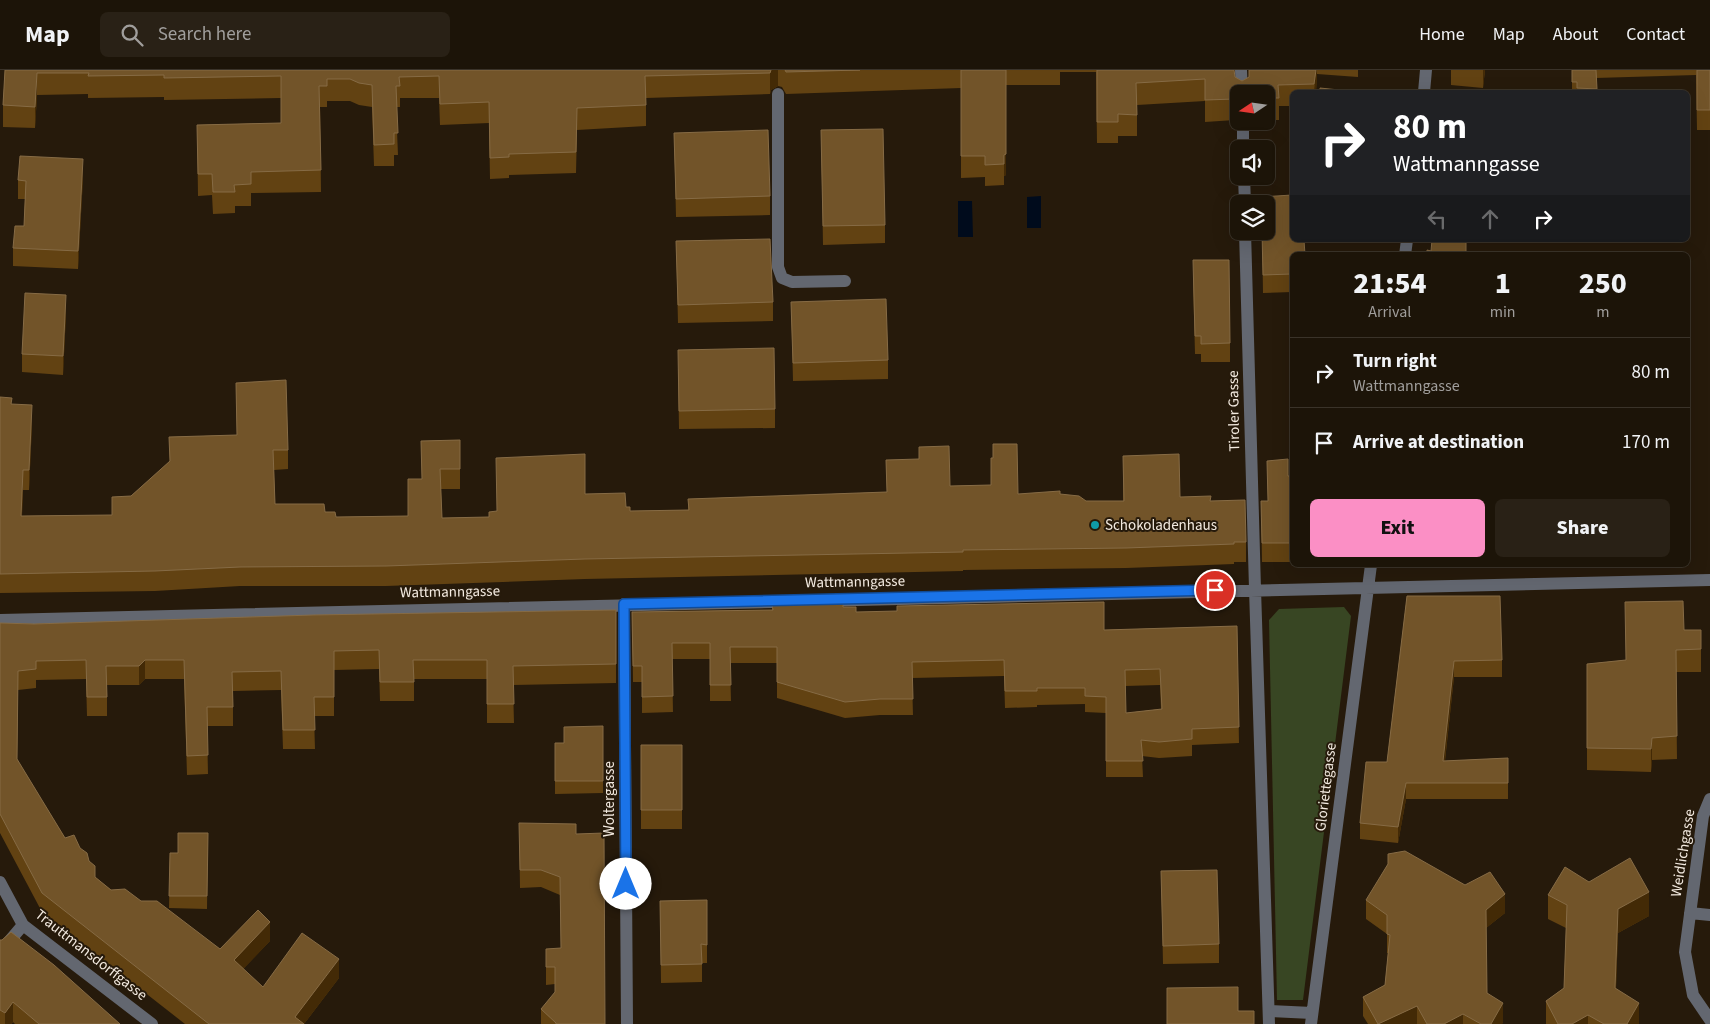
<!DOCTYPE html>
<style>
body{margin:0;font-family:"Source Sans 3",sans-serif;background:#292116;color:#f1f3f6;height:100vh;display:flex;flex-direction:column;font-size:19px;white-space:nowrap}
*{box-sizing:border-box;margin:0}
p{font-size:16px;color:#a09e9c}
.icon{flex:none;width:28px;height:28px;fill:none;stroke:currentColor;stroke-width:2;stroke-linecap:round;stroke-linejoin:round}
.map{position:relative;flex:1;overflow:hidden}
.panel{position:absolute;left:1290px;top:182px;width:400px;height:315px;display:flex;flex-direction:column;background:#1c1408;border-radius:8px;box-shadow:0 5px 20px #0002,0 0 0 1px #3a3329}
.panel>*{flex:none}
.hud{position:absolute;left:1290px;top:20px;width:400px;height:152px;border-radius:8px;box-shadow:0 5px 20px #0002,0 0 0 1px #3a3329;background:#202124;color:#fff;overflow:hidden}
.needle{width:32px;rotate:257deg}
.controls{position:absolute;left:1230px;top:15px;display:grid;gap:10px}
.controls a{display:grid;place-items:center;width:45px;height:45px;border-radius:8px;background:#1c1408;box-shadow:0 5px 20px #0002,0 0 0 1px #3a3329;font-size:25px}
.pin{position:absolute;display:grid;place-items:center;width:42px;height:42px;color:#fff;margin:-21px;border:2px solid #fff;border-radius:50%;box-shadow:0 1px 5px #0007}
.me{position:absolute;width:55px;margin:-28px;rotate:0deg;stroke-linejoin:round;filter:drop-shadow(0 0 4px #0008)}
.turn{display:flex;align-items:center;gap:18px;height:105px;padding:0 20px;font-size:22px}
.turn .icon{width:65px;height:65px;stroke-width:2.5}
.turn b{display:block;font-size:35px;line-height:42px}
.lanes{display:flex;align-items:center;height:48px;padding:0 20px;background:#0003;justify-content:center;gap:25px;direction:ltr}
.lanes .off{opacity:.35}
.eta{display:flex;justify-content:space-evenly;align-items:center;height:85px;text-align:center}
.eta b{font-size:30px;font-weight:800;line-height:35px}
.action{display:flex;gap:10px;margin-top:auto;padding:10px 20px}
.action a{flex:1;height:58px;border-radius:8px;background:#fb8fc5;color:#111;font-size:20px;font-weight:800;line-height:58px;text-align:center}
.action a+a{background:#292116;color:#f1f3f6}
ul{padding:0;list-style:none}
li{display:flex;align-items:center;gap:15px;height:70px;padding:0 20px;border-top:1px solid #3a3329}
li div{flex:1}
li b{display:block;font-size:19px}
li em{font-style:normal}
header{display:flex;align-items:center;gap:30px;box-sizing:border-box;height:70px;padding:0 25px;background:#1c1408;border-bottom:1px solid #3a3329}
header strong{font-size:24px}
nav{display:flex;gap:28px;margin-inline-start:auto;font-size:18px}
.search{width:350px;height:45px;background:#292116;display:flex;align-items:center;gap:12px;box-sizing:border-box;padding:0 18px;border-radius:8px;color:#a09e9c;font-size:19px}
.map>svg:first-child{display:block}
</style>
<header>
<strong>Map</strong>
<div class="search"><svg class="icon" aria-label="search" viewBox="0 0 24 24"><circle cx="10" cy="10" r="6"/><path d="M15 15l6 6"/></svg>Search here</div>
<nav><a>Home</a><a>Map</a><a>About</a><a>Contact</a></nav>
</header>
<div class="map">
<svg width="1710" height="954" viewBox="0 0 1710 954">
<rect width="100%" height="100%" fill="#261a0b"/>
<!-- green -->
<path fill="#384623" d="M1344,537l7,9 -48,384h-26l-8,-380 10,-11z"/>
<!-- water -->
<path fill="#000b1c" d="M1041,126v32h-14v-31z
M958,131h14l1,36h-15z"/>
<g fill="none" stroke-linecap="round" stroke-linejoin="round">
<!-- minor -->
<path stroke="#636770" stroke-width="12" d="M1241,0l1,24
M1424,22l2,-22
M778,24v173l4,11 10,4 53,-1
M1243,51v28
M1244,106l1,28
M1245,161l10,358 14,435
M1405,185l2,-15
M624,534l3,420
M0,550l1710,-40
M1710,729l-7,17 -18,136 8,43 17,25
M0,812l23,43 129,99
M1690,843l20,2
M0,882l23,-27
M1269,941l43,2
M1311,954l60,-459"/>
</g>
<!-- wall -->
<path fill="#624212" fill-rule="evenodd" d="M5,0h1229l1,7 7,4 7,-4v-7h109v7l-41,-3 -1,18h-24v14h-13v14h-13v-26h-27v20l-4,6 -30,2v-21l-68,4v31h-19v7h-21l-1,-71h-36v13h-54v90l-2,1v9l-19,1v-9l-24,1v-90l-175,6 -4,-7 -4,-1 -7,4 -1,4 -124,4v28l-69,4 -1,43 -67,2v3l-19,1 -1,-56 -49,2 -1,-27h-39v9h-4l2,48h-4v11h-20l-2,-59 -13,-2 -9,-4h-23v6h-7l1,85 -70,1v13h-16v7l-22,1 -1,-19 -14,1 -1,-71 84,-2v-25l-117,2v-3l-76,1v-4l-51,1 -2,33 -32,-1v-22z
M1451,0h34l-2,18 -32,-3z
M1572,0h138v60h-13l-1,-55 -100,3 1,14h-25z
M821,60l64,95v18l-62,2z
M674,63l96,63v19l-94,2z
M83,108l-5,91 -65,-3v-18l11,-22 1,-27h-7v-19z
M1262,161h4l26,24v37l-29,1z
M676,171l97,61v19l-95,2z
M1193,209l37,64v19h-29v-8h-6z
M791,232l97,58v19l-95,2z
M66,244l-3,61 -41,-3v-18z
M678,299l97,40v19l-96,1z
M236,313l52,67v19l-14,1 1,34 50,8 11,5 72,-1 14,-37 -1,-38 39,-1v49h-19l1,29 47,-1 8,-6 88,-17 41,13 4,4 58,-1v-11l199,-7 -1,-32 64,26 41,-1 2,-27v-14l25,50h42l26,7h37v-45l57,41 31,4 35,41v20h-12v2l-108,4 -163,2v1l-378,8 -199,7h-146l-85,5 -155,2v-196l12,7 20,21 -3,65h-6l-1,26 90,-1v-18l19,-1 39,-34 -1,-25 68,-2z
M1267,391l21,15h4v86h-30l-1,-61h7z
M1407,526l95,64v17h-48l-9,84 63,-3v41h-102l-8,44 -38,-4v-16l27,-61z
M772,534l71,3 13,5 248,18 133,-4 2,117 -47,2v11l-33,2 -17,-2 1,21h-37v-64l-21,-1v-8l-48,1v2l-32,1 -1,-32 -92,2 1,37h-33l-35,3 -68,-20v-35h-47l1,38h-21v-42h-38l1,53 -31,1v-31h-9l-1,-70 140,-2zM1160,615l1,24 -35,4 -1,-27z
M616,540v73l-103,2 1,38h-27v-44h-73v22h-34l-1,-32 -45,1v46h-20l1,33h-32l-2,-59 -48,1v35h-26l1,48 -21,1 -3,-96h-39l-6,6h-32v31h-20l-1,-37 -50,1v8l-18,2 -1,70 48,78 30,39 16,13 30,11 79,48 50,-8 -27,28 20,18 76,-9 -35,46h-119l-143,-112 -42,-79v-210l34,1z
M1684,560h17v42h-25l1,87 -25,1 -1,12 -64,-2v-106l39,-4z
M603,656v67l-48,1v-51h9z
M641,675h41v84h-41z
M519,753l57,11 29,190h-64v-15l14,-16v-9l-9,1v-36l15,-1 -1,-53 -19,-8 -21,1z
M208,763l-1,76 -38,-1 1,-55h8z
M1161,801l58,73v19l-56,1z
M1589,812l60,34 -31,17 -2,56 23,35h-93v-23l18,-13 2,-60 -18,-9v-24z
M707,830v63h-5v19l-41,1 -1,-82z
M1366,830l139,13 -19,15 1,65 16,29 -1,2h-134l-5,-8v-19l22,-12 3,-32h-1v-19l-21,-15z
M0,870l120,84h-105l-2,-2 -2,2h-11z"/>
<!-- shaded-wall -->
<path fill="#432a06" d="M771,0h7v16l-7,4 -1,4v-21z
M1316,0h1v4l-1,18h-2z
M1483,0h2l-2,18z
M37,3v22l-2,33v-21z
M1243,21v3h-4v20l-4,6v-21l4,-6z
M1006,84v21l-2,1v-21z
M83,89v19l-5,91v-18z
M66,225v19l-3,61v-19z
M32,335v20l-3,65v-20z
M23,400v20l-2,46v-20z
M145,590v19l-6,6v-19z
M1454,591v16l-11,100v-16z
M1652,668v22l-1,12v-23z
M1406,713v16l-8,44v-16z
M1649,822v24l-31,17 -3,79v-24l3,-79z
M1505,824v19l-19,15v-18z
M270,852v19l-36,38v-19z
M339,889v19l-35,46 -9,-7z
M13,932v20l-2,2h-6v-11z
M1503,933v19l-1,2h-11z
M1639,933v21h-12z
M1417,936v18h-38z
M1463,944v10h-19z
M1588,945v9h-16z"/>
<!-- building -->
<path fill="#725429" stroke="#866b45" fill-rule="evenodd" d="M5,0h766l-1,3 -125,3 1,29 -69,3 -1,44 -67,2v3l-19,1 -1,-56 -49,2 -1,-28 -40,1 1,9h-4l2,47h-4v11l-20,1 -2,-60 -13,-2 -9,-4h-23v7h-8l2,84 -70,2v12l-17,1 1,7h-22l-1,-18h-14l-1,-49 84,-2v-47l-117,2v-3l-76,1 1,-3h-52l-2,34 -32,-2z
M785,0h75l-74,2z
M961,0h45v84l-2,1v9l-19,1v-9h-24z
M1097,0h137l1,7 7,4 7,-4v-7h67l-2,14 -36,1 1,13h-13v-4h-18l-1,-1 -4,-2 -4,2 -4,6 -30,1v-21l-69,4 1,32 -19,-1v8h-21z
M1572,0h24l1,19 -20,-1v-6h-5z
M1697,0h13v40h-13z
M1320,18l19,2v2h-19z
M883,59l2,96 -62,1 -2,-96z
M768,60l2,66 -94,3 -2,-66z
M20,86l63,3 -5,92 -65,-3 2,-22h9l2,-45 -8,-1z
M1292,125v45h12l1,15h-13v19l-29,1 -1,-44h4v-27h-4l-1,-7z
M770,169l3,63 -95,3 -2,-64z
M1432,170h34v15h-39v-5l4,1z
M1193,190h36l1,83 -29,1v-8h-6z
M25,223l41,2 -3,61 -41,-2z
M886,229l2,61 -95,3 -2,-61z
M774,278l1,61 -96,2 -1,-61z
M286,310l2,70h-15l2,54h49l1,8h10l1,5 72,-1v-37h14l-1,-38 39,-1v29h-20l2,49 47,-1v-5l8,-1 -1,-53 89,-4v40l40,-1 1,14h4v4l59,-1 -1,-11 199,-7 -1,-32 33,-1v-12l30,-1 1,40 41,-1v-27h2v-14h24l1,50 42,-3v3l19,2 7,5h38l-1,-45 56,-2 1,43 31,-1 -1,5 35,-1 1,42h-12v2l-108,4 -163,2v2l-378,7 -199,7 -146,1 -85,4 -155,3v-177l12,1 -1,6 21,1 -3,65h-6l-2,46 91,-1v-18l19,-1 39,-35 -1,-24 68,-2 -1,-52z
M1288,389v17h4v67h-30l-1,-42h7l-1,-40z
M1407,526h93l2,64 -48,1 -11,100 65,-3v25h-102l-8,44 -38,-4 6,-61h21z
M1683,531l1,29h17v19l-25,1 1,86 -25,2 -1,11 -64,-1v-84l39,-4 -1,-58z
M843,532v5h13v5l41,-1v-5l207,-4v28l133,-4 2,101 -47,2v10l-33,3 -18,-2 2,21h-37v-64l-21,-1v-8h-48v3h-32l-1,-31 -92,2 1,37h-33l-35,3 -68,-20v-35h-47l1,38h-21v-42h-38l1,53 -31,1v-31h-9l-1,-54 141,-2 -1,-6zM1160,599l2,40 -36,4 -1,-43z
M616,540v54l-103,2 1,38h-27v-44h-74l1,22h-34l-1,-32 -45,1v46h-20l1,33h-32l-2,-59 -49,1 1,35h-26l1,48 -21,1 -3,-96h-39l-6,6h-33l1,31h-20l-1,-37 -50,1v8l-18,2 -1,88 48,79 9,-3 6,13 7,5 2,8 6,5v11l16,13 14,-1 16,12h16l63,48 38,-39 12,12 -36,38 29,27 39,-54 37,26 -44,58 9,7h-95l-167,-131 -42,-79v-191l34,1 279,-9z
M603,656v55h-48v-38h9v-16z
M641,675h41v65h-41z
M519,753l57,1v10l28,-1 1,191h-49v-1l-15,-14 14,-17v-25h-9v-18l15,-1 -1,-71 -19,-7h-21z
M178,763h30l-1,63h-38l1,-43h8z
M1405,781l60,34 25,-13 15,22 -19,16 1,83 16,10 -12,21h-10l-18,-10 -19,10h-17l-10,-18 -39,18 -15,-27 22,-12 5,-50 -3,-1v-19l-21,-15 22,-36v-10z
M1630,788l19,34 -31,17 -3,79 24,15 -12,21h-23l-16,-9 -16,9h-14l-12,-23 18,-13 3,-83 -19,-10 17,-28 24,15z
M1217,800l2,74 -56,2 -2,-75z
M707,830v45l-6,-1 1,20 -41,1 -1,-64z
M11,862l43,33 66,59h-81l-26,-22 -8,11 -5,-3v-70h2z
M1238,917v24h16v13h-87v-36z"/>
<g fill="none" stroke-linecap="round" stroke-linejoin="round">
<!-- route casing -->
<g stroke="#114b97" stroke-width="12">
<path id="route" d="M626,814l-2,-280 591,-14"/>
</g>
<!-- route -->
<use href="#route" stroke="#1a73e8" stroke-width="9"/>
</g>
<!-- markers -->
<circle fill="#0f9aa8" stroke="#261a0b" stroke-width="2" cx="1095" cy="455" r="5"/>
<g text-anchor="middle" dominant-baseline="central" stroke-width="4" stroke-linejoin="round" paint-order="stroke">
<!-- street labels -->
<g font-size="15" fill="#f3eae0" stroke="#261a0b">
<text transform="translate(1234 341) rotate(-91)">Tiroler Gasse</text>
<text transform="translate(855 512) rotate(-1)">Wattmanngasse</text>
<text transform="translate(450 522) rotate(-1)">Wattmanngasse</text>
<text transform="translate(1326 717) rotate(-83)">Gloriettegasse</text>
<text transform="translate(609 729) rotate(-90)">Woltergasse</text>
<text transform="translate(1683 783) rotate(-81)">Weidlichgasse</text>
<text transform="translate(91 885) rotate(38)">Trauttmansdorffgasse</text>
</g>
<!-- poi labels -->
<g font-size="15" fill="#f3eae0" stroke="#261a0b" text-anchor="start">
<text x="1105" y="455">Schokoladenhaus</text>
</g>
</g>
</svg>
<div class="controls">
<a><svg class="needle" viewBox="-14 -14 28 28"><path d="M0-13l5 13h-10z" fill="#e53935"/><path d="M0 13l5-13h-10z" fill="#a09e9c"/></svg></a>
<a><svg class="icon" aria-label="sound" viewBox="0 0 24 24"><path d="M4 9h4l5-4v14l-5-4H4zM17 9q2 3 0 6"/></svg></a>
<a><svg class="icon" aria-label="layers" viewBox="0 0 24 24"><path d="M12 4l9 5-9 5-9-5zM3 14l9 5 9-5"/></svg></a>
</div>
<div class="pin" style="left:1215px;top:520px;background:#d93025"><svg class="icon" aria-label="arrive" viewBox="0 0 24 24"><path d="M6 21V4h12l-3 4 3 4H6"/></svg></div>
<svg class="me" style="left:626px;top:814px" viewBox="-20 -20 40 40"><circle r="19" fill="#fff"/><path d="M0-13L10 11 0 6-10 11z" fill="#1a73e8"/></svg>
<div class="hud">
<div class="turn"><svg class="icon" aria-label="right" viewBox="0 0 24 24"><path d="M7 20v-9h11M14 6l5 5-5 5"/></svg><div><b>80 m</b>Wattmanngasse</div></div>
<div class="lanes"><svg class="icon off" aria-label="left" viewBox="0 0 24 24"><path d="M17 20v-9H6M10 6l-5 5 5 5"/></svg><svg class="icon off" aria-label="ahead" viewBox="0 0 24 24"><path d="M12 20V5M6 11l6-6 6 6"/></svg><svg class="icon" aria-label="right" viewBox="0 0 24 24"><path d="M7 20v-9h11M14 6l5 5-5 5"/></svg></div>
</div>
<section class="panel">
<div class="eta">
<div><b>21:54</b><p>Arrival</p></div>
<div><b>1</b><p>min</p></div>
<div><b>250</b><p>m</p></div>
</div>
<ul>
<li><svg class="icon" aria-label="right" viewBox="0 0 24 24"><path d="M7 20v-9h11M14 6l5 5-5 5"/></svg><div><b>Turn right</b><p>Wattmanngasse</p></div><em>80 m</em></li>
<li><svg class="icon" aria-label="arrive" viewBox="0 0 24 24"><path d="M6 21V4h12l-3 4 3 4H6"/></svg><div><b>Arrive at destination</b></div><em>170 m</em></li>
</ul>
<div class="action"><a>Exit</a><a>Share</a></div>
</section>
</div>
